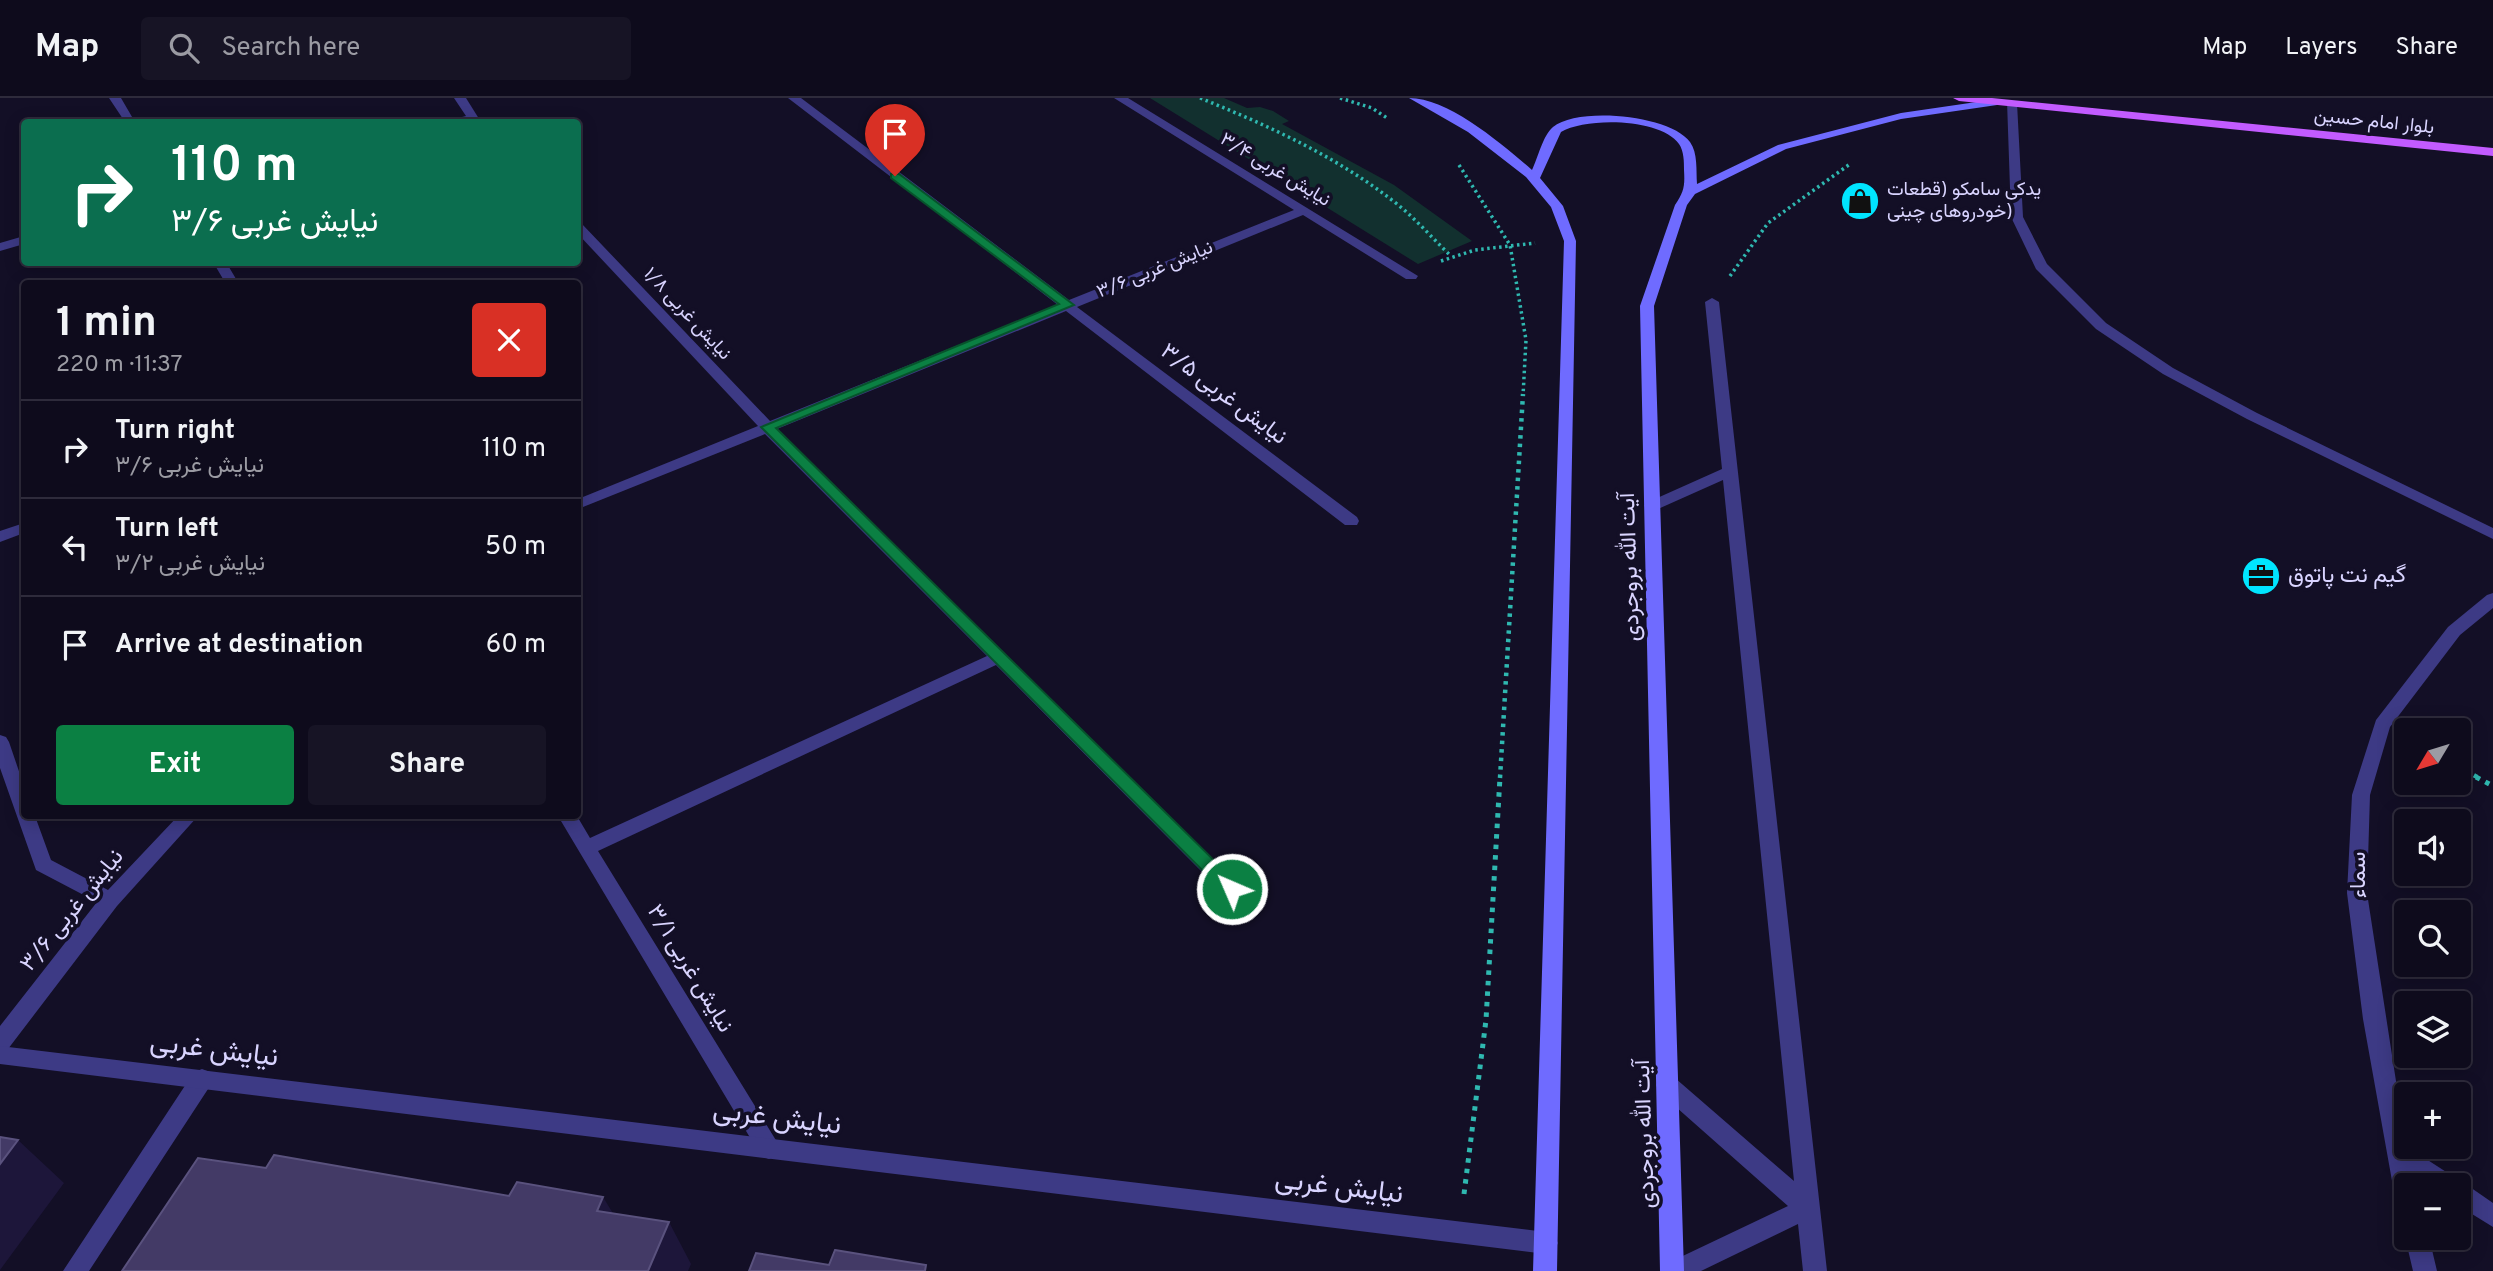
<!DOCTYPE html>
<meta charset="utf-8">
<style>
body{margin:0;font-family:Overpass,Vazirmatn,sans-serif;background:#171425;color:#f1f3f6;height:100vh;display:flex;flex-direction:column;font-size:26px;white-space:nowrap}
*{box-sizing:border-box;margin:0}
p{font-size:23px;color:#9b9ba3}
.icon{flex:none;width:38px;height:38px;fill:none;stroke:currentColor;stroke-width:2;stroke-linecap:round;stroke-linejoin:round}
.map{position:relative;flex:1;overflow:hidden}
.details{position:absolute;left:21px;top:182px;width:560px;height:539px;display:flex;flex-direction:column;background:#0e0b1c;border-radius:7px;box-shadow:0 4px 18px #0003,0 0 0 2px #2e2b3b}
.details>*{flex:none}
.hud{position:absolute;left:21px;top:21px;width:560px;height:147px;border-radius:7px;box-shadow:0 4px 18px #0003,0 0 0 2px #2e2b3b;background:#0b6e4f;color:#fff;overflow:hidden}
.needle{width:46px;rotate:232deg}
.buttons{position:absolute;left:2394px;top:620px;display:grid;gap:14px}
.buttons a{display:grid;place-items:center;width:77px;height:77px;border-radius:7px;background:#0e0b1c;box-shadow:0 4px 18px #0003,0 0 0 2px #2e2b3b;font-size:35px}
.pin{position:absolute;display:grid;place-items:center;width:60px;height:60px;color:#fff;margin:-72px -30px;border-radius:50% 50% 50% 0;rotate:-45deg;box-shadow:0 0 7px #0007}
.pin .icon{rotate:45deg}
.me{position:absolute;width:77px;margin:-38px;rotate:315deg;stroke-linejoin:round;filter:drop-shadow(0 0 5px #0008)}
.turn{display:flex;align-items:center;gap:24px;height:147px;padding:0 35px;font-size:32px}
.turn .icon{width:91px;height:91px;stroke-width:2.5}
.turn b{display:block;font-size:49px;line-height:60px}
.round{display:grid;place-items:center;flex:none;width:74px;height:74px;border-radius:7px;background:#171425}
.headline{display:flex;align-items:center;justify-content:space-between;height:119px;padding:0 35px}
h1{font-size:42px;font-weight:700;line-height:52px}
.button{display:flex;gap:14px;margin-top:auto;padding:14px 35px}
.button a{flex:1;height:80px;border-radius:7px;background:#0b8043;color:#fff;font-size:28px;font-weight:700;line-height:80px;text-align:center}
.button a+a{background:#171425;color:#f1f3f6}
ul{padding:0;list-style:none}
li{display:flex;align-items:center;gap:21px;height:98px;padding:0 35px;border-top:2px solid #2e2b3b}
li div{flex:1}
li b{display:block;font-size:26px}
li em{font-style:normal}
header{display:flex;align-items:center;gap:42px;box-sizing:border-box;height:98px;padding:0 35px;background:#0e0b1c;border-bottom:2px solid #2e2b3b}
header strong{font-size:33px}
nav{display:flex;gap:38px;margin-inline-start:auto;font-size:24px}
.search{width:490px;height:63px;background:#171425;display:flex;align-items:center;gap:18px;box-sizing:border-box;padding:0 24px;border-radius:7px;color:#9b9ba3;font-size:26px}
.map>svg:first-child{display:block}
</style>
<header>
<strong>Map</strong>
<div class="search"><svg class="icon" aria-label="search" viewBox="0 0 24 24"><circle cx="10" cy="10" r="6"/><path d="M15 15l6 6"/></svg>Search here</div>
<nav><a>Map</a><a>Layers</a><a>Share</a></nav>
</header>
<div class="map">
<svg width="2493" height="1173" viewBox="0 0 2493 1173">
<rect width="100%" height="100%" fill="#130f26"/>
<!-- green -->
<path fill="#12302f" d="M1150,0h74l23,10 13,-1 13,4 16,10 -7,3 112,61 78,56 -54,23z"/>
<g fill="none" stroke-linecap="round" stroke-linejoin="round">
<!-- path-far2 -->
<path stroke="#2fb8b0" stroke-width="3.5" stroke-dasharray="2.5 3.5" stroke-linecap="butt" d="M1200,0c69,28 138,59 197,106 20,16 36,35 54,52
M1340,0l32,10 15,10
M1459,67l51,80 16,95 -3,56
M1441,163l34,-11 60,-7
M1730,178l38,-53 82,-59"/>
<!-- path-far1 -->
<path stroke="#2fb8b0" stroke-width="4.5" stroke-dasharray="3.5 5" stroke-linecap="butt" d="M2459,669l20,11
M1500,680l23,-384"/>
<!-- path -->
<path stroke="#2fb8b0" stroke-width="5" stroke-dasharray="4.5 6" stroke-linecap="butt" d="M2476,679l17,9
M1464,1096l22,-174 14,-243"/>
<!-- minor -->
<path fill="#3d3a85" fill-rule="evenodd" d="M109,0h12l14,24h-10z
M454,0h12l15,24h-32l1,-2 16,-4z
M788,0h13l268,202 225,-90 -180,-112h14l290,178 -2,3h-10l-103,-64 -226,92 280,210 2,4 -2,4h-12l-279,-214 -289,118 465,460 -3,6 -7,2 -7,-2 -229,-230 -398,186 179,291 3,7 -3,7 -8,3 -8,-3 -203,-340h19l13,22 397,-182 -222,-222 -187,75v-10l180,-73 -180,-192v-11l4,1 188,197 288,-116z
M2007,3l10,2 6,114 24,47 59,59 67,45 84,45 236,115v11l-246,-120 -84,-45 -67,-45 -60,-60 -25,-52z
M24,138v8l-24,7v-8z
M213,164h13l13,22h-13z
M1712,200l7,4 108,969h-24l-5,-47 -97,47h-37l4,-8 120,-57 -129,-114 -3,-7 3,-7 8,-3 8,3 119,103 -71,-701 -65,29 -6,2 -8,-5 2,-3 76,-34 -17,-167z
M24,425v10l-24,9v-11z
M0,637l6,2 3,5 15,44v30h11l16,44 57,30 70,-74h20l-81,90 -109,143 -8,2v-25l97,-124 -61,-32 -36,-102z
M202,971l8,3 3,7 -3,7 -121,185h-26l131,-199z"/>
<!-- tertiary -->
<path fill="#3d3a85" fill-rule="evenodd" d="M2493,495v15l-33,27 -70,92 -20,68 -3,98 39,253 48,31 3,6 10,2 26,18v24l-34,-21v-21h-33l-11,-8 1,8h-10v18l-8,-3 -4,-8 -31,-173 -16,-126 5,-98 24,-75 72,-93 39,-32z
M0,948l1546,186 8,3 4,8 -4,8 -8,3 -1546,-190z
M2406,1137v2h23l8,34h-24l-8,-34z"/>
<!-- secondary -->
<path fill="#6f6bff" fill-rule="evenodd" d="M1409,0c40,0 94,47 123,72 6,-12 11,-35 21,-43 25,-21 118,-12 137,15 8,11 6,28 7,42l81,-39 123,-32 96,-14 6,3 -6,3 -96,14 -115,30 -91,45 -8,11 -33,101 30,965h-24l-20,-965 35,-101c9,-13 10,-19 9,-35 0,-8 0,-19 -5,-26 -18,-26 -93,-27 -118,-12l-21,46 23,28 13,35 -19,1030h-24l31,-1030 -13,-34 -25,-30 -58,-45z"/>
<!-- primary -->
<path fill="#c25bff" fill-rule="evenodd" d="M1953,0h39l501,50v8l-534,-55z"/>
</g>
<!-- shaded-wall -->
<path fill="#1d163a" d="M18,1042l46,43 -64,87v-120z
M603,1099l25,41 -31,-27z
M669,1124l22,42 -3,7h-40z"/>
<!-- building -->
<path fill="#433a66" stroke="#5a527e" stroke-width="2" d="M0,1039l18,3 -18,24z
M274,1057l235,41 8,-14 86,15 -6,14 72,11 -21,49h-526l76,-113 68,10z
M835,1152l91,15 -1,6h-176l7,-18 73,12z"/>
<!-- route -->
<path fill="#0b8043" stroke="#07532c" stroke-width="2" d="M891,76h8l175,131 -298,123 462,456 3,5 -3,5h-12l-465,-467 298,-123 -168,-126z"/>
<!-- icons -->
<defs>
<g id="shop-disc" transform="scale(2.0125)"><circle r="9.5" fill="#00e5ff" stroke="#130f26"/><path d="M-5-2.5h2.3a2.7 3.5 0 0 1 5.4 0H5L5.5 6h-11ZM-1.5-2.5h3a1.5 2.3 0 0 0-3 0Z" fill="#111"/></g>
<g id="office-disc" transform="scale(2.0125)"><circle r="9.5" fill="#00e5ff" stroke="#130f26"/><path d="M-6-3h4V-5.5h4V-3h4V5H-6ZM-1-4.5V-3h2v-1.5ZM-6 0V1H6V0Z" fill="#111"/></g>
</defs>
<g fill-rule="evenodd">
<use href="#shop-disc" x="1860" y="103"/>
<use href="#office-disc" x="2261" y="478"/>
</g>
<g text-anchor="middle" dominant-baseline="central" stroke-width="7" stroke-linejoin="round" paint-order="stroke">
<!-- far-street labels -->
<g font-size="19" fill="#d9d4ff" stroke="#130f26">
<text transform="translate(2374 24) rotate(6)">بلوار امام حسین</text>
<text transform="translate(1275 72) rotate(31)">نیایش غربی ۳/۴</text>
<text transform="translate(1155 172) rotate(-22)">نیایش غربی ۳/۶</text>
<text transform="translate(687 216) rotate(47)">نیایش غربی ۱/۸</text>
</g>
<!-- far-poi labels -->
<g font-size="19" fill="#d9d4ff" stroke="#130f26" text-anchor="start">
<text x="1887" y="92">یدکی سامکو (قطعات<tspan x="1887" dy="22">خودروهای چینی)</tspan></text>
</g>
<!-- street labels -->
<g font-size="23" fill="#d9d4ff" stroke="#130f26">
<text transform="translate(1223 297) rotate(37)">نیایش غربی ۳/۵</text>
<text transform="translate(1631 469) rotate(-92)">آیت الله بروجردی</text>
<text transform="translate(2359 777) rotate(-90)">سماء</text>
<text transform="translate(73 813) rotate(-51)">نیایش غربی ۳/۶</text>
<text transform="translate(689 871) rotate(59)">نیایش غربی ۳/۱</text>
<text transform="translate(1646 1036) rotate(-92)">آیت الله بروجردی</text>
</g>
<!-- poi labels -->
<g font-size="23" fill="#d9d4ff" stroke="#130f26" text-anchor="start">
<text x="2288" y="478">گیم نت پاتوق</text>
</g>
<!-- near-street labels -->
<g font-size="28" fill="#d9d4ff" stroke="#130f26">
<text transform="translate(214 953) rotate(7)">نیایش غربی</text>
<text transform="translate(777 1021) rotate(7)">نیایش غربی</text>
<text transform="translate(1339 1090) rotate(7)">نیایش غربی</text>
</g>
</g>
</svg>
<div class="buttons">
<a><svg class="needle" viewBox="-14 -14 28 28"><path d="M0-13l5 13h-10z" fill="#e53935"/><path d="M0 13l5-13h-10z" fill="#9b9ba3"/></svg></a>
<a><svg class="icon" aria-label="sound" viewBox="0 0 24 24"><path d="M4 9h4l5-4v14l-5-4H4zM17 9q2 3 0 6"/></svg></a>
<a><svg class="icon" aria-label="search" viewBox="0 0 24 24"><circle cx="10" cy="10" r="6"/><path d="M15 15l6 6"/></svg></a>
<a><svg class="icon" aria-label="layers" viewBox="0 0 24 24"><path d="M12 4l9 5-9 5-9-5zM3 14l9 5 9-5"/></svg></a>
<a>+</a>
<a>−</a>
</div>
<div class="pin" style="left:895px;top:78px;background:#d93025"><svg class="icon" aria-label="arrive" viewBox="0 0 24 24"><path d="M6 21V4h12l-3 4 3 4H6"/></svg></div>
<svg class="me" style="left:1232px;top:791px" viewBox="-20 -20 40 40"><circle r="17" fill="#0b8043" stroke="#fff" stroke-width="3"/><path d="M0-11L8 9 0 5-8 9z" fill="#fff"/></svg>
<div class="hud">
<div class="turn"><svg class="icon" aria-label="right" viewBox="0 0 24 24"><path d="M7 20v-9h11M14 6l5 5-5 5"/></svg><div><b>110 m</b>نیایش غربی ۳/۶</div></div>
</div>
<section class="details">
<div class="headline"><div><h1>1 min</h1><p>220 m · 11:37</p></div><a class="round" style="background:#d93025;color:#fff"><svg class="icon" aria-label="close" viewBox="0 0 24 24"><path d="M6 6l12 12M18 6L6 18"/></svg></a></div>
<ul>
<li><svg class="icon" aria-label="right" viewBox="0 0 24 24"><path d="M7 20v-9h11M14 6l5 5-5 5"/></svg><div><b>Turn right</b><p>نیایش غربی ۳/۶</p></div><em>110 m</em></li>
<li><svg class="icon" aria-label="left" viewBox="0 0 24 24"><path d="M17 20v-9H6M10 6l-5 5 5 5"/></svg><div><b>Turn left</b><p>نیایش غربی ۳/۲</p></div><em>50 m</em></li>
<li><svg class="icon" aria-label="arrive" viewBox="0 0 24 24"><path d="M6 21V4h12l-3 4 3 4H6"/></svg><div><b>Arrive at destination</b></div><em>60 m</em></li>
</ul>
<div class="button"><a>Exit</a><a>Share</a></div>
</section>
</div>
